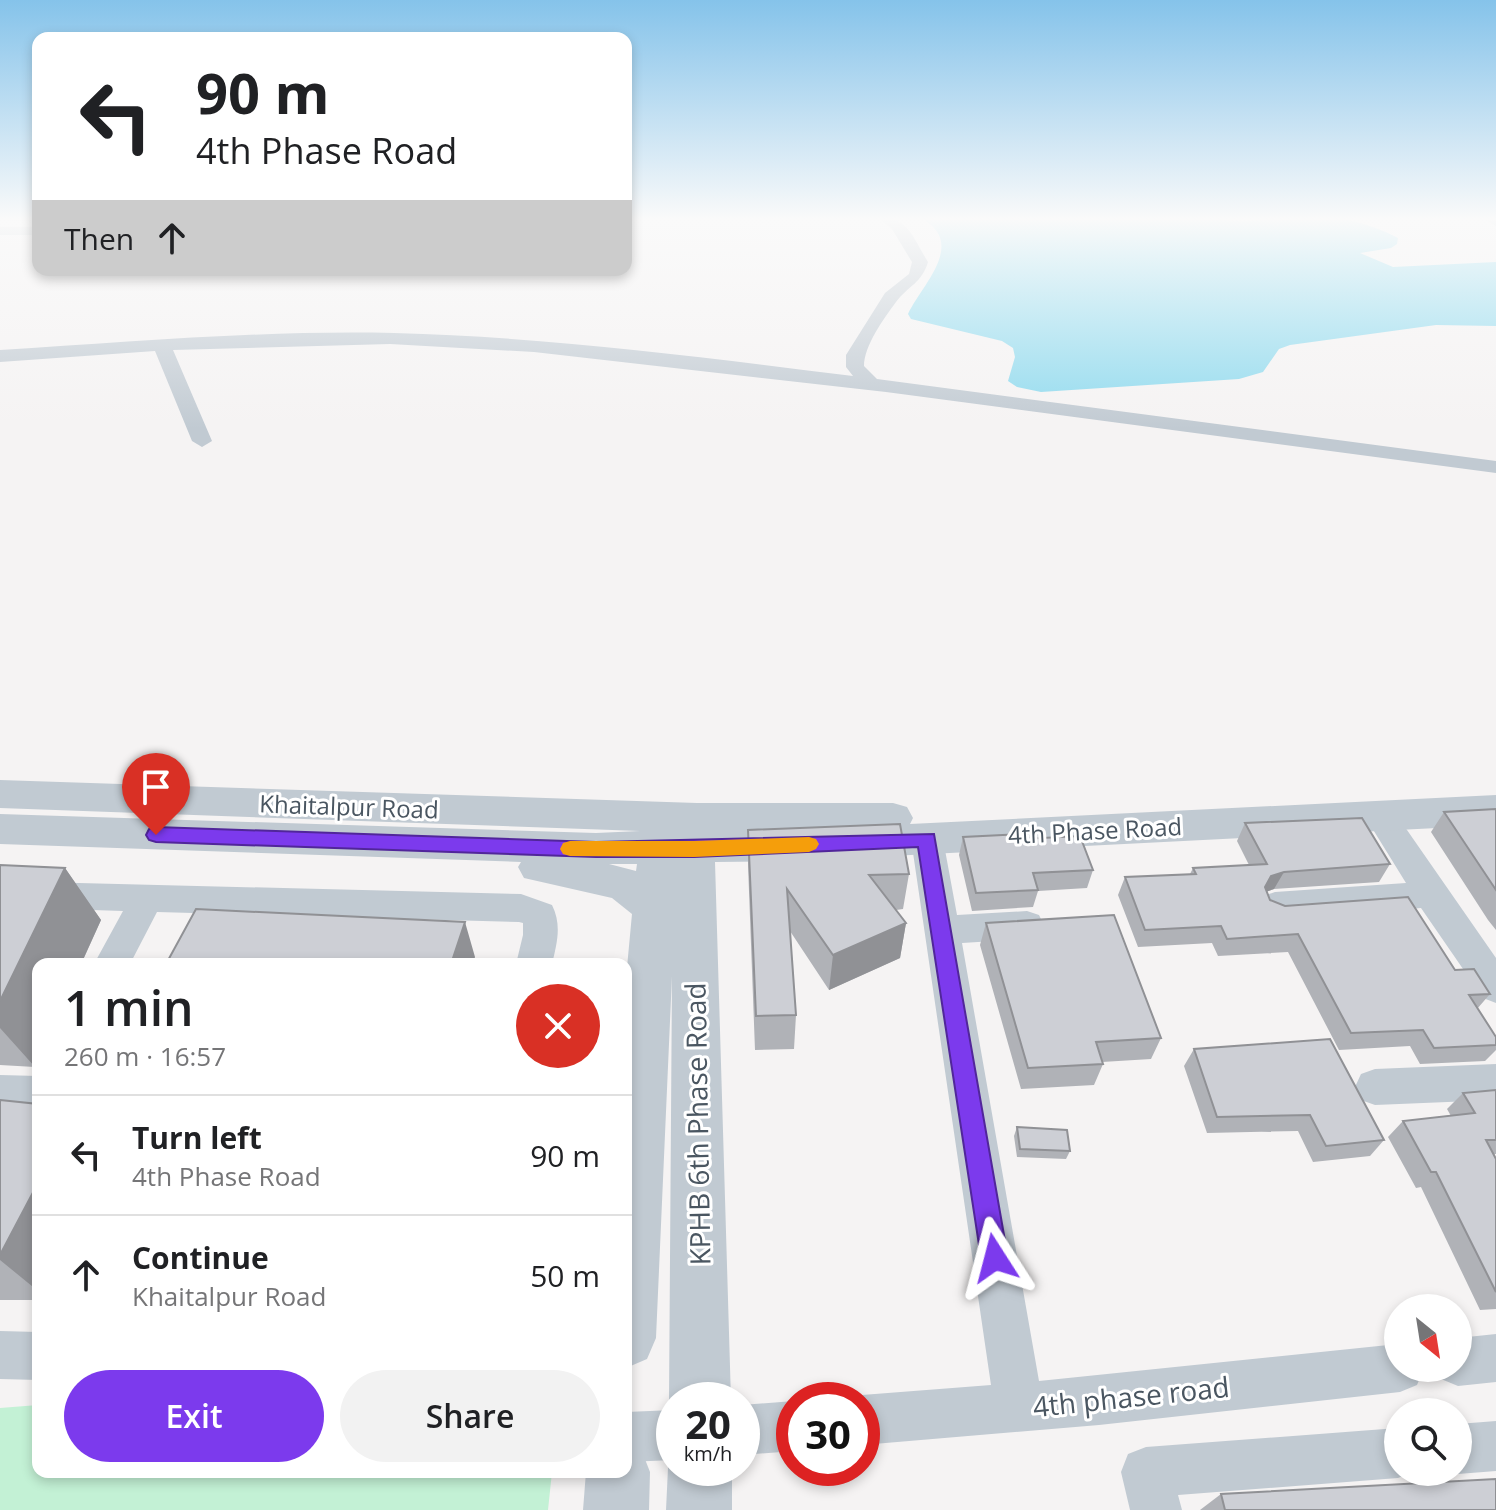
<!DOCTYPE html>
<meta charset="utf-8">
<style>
body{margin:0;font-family:"Open Sans",sans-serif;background:#f2f2f2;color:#202124;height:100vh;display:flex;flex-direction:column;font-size:30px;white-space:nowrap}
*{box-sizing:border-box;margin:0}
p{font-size:26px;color:#757577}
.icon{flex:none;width:44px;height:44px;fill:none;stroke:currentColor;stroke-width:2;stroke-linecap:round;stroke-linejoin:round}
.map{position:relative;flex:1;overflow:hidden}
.sheet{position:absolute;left:32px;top:958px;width:600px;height:520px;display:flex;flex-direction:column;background:#fff;border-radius:16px;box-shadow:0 4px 12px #0003}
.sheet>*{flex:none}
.hud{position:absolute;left:32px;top:32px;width:600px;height:244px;border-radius:16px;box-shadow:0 4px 12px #0003;background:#fff;color:#202124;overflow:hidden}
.needle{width:52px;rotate:150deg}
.controls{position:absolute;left:1384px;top:1294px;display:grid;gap:16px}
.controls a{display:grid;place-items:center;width:88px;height:88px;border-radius:50%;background:#fff;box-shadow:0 4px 12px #0003;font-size:40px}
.speed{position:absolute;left:656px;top:1382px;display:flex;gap:16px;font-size:40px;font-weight:700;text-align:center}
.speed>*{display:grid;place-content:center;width:104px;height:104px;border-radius:50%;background:#fff;box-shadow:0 4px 12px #0003;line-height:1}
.speed small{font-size:20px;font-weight:400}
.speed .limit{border:12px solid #d22;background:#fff;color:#111}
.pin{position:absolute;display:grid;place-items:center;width:68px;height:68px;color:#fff;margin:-82px -34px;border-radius:50% 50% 50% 0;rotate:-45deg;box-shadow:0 0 8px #0007}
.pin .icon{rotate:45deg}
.me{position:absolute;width:88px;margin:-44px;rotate:351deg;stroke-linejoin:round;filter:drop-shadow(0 0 6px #0008)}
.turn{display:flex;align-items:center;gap:28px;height:168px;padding:0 32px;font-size:36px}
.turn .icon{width:104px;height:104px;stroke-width:2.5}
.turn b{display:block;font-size:56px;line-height:68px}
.then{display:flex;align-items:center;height:76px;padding:0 32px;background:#0003;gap:16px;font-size:30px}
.round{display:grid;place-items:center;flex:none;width:84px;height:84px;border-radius:42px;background:#f2f2f2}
.headline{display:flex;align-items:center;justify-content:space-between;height:136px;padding:0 32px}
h1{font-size:48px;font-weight:600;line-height:60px}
.action{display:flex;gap:16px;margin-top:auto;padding:16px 32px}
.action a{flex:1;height:92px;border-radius:48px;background:#7c3aed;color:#fff;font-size:32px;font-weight:600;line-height:92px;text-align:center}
.action a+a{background:#f2f2f2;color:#202124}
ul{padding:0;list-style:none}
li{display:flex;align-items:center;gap:24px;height:120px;padding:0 32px;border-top:2px solid #e0e0e0}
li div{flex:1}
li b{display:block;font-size:30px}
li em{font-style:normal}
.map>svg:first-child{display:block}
</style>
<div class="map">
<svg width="1496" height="1510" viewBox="0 0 1496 1510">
<rect width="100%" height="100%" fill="#f5f3f3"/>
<!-- green -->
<path fill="#c3f1d5" d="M38,1405v67h514l-4,38h-548v-102z"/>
<!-- water -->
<path fill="#90daee" d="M919,217h296c25,8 44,3 68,0 41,-4 78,2 115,21l-1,6 -6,4 -31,5 33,14 103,-5v64l-60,-1 -146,20 -11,4 -16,23 -24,7 -198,13 -24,-5 -9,-6 7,-24 -2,-9 -11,-7 -91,-22 -3,-5c14,-30 61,-72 11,-97z"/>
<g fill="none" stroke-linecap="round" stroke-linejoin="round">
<!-- service -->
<path fill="#c1cad2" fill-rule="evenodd" d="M0,217l38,1v4l-38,-2z"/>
<!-- minor -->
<path fill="#c1cad2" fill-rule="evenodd" d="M878,217c31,0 35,21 50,45 -6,21 -20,24 -32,40 -12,16 -32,44 -32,64l13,13 619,82v12l-610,-81 -352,-40 -144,-8 -217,6 39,91 -10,6 -10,-6 -37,-90 -155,11v-12c131,-8 263,-20 394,-17 153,4 307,24 459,43l-7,-9v-12l39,-62 24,-19 3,-12 -20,-33z
M0,227h38v8h-38z
M1380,803l11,4 105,151v45l-13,-5 -62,-90 -146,12 -12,-4 -5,-10 5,-10 12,-4 131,-9 -42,-68 5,-8z
M927,827l11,3 5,9 14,76 70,-4 12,4 5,10 -5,10 -12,4 -65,4 77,438 359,-37v24h26l-7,17 -17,7 -301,33 -237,20v-45h-11l11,-5 129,-10 -80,-546 5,-9z
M0,881l521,13 31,11c10,20 5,38 0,59h-36l7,-29v-12l-4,-1 -362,-10 -27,52h-36l29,-53 -123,-4z
M1496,1064v36l-121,5 -14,-5 -6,-13 6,-13 14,-5z
M0,1075l38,1v36l-38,-1z
M0,1331l38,1v48l-38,-1z
M1496,1334v48l-38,4 -17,-7 -4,-11h21v-30z
M794,1401v50l-52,4v-50z
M674,1410v50l-48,2v-50z
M1496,1421v50l-38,3 -5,-2h5v-48z
M1398,1428v44h15l-15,6 -220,17 4,15h-52l-9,-38 7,-18 18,-7z"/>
<!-- tertiary -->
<path fill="#c1cad2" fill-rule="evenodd" d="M0,780l697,23h196l14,4 6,11 -3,6 586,-29v30l-644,33 -15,-5 -6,-11 5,-9h-27l10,12 -6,11 -15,5 -83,1 16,538h-57v12l-5,-12 3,-424 -16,362 -9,21 -21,9v-390l6,-64 -20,-16 -88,-20 -6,-11 3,-5 -521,-18v-30l596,19 44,-2 -640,-23zM609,864h28l-1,7z
M626,1443l15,6 9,23 -1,38h-66l3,-38h40z
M674,1453v15h58v42h-66l2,-42z"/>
<!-- primary -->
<path fill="#b3c2d1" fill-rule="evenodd" d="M1480,217h16v9z"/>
</g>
<!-- wall -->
<path fill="#b0b2b7" d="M1496,809v121l-8,-10 -57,-88 13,-20z
M1245,823l145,41 -11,18 -105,7 -8,3 4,8 185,70 35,24 -13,15 19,28v13l-11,11 -65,3 -10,-18 -71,4 -51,-98 -70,4 -6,-13 -74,4 -20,-52 7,-18 65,-3 3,-6 56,-3 -12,-24z
M748,830l161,44 -6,35 -7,1 10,13 -6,35 -71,32 -39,-59 6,84 -2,34 -39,1 -7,-185z
M963,837l60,2 70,31 -6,18 -49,3 -5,16 -61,4 -13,-56z
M0,865l65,3 36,52 -66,147 -35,-2z
M986,923l175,115 -10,21 -49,3 1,2 -9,21 -73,4 -41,-144z
M1194,1049l190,91 -14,16 -57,6 -15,-31 -91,2 -23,-67z
M1496,1090v64h-2l2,5v150l-16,1 -59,-123 -5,1 -28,-51 15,-16 48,-5 -4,-7 16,-16z
M0,1100l38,4v196h-38z
M1017,1127l53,24 -4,8 -49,-2 -3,-21z
M1221,1494l275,16h-296z"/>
<!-- shaded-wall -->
<path fill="#909195" d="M65,868l36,52 -20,44h-43v97l-3,6 -35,-39v-27z
M1284,872l-10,17 -12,4 9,-17z
M465,922l10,35 -2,7h-22z
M906,923l-6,35 -71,32 4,-35z
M38,1183v108l-38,-31v-5z"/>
<!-- building -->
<path fill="#cdcfd5" stroke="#909195" stroke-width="2" d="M1496,809v81l-52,-78z
M1362,818l28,46 -106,8 -13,4 -6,11 5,13 15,6 123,-9 47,73 19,-1 16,25 -21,1 27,42v8l-62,3 -11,-18 -72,3 -53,-99 -71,5 -6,-13 -76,4 -20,-53 71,-3 -3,-6 74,-4 -22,-41z
M900,824l9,50 -40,1 37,48 -73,32 -46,-66 9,126 -40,1 -8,-186z
M1022,834l1,5 57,-3 13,34 -60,3 5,17 -62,3 -13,-56z
M0,865l65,3 -65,133z
M196,909l269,13 -14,42h-285z
M1114,915l47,123 -65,4 7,22 -75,4 -42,-145z
M1330,1039l54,101 -58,6 -16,-31 -93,2 -23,-68z
M1496,1090v50h-10l10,19v133l-60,-120h-5l-28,-51 72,-8 -12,-20z
M0,1100l38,4v79l-38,72z
M1017,1127l50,3 3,21 -50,-2z
M1496,1479v31h-271l-4,-16z"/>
<!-- sky -->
<linearGradient id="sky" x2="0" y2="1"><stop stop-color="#85c3ea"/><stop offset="0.51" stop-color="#fafafa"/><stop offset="1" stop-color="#fafafa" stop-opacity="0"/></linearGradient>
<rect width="1496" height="429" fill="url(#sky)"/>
<!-- route -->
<path fill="#7c3aed" stroke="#51269a" stroke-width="2" d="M156,827l440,15 338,-8 74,424 -4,10 -9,4 -10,-4 -4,-10 -63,-411 -224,10h-98l-440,-15 -7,-2 -3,-5 3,-6z"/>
<!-- slow -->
<path fill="#f59e0b" d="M809,837l7,2 3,5 -3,5 -7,3 -115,5 -124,-1 -7,-2 -3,-5 3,-6 7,-2h124z"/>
<g text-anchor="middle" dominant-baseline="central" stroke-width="6" stroke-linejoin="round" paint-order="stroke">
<!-- street labels -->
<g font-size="24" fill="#4a5661" stroke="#fff">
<text transform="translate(349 806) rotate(2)">Khaitalpur Road</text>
<text transform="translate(1095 830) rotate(-3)">4th Phase Road</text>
</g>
<!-- near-street labels -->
<g font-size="28" fill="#4a5661" stroke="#fff">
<text transform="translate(697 1124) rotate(-91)">KPHB 6th Phase Road</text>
<text transform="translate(1131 1396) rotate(-6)">4th phase road</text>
</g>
</g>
</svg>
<div class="controls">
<a><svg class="needle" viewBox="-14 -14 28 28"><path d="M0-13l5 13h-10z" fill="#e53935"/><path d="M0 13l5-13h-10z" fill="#757577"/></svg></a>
<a><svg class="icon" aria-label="search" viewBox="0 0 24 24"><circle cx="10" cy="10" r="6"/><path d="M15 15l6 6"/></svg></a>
</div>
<div class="speed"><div>20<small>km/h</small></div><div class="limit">30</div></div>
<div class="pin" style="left:156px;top:835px;background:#d93025"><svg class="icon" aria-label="arrive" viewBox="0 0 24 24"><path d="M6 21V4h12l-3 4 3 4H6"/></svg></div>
<svg class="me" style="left:995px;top:1258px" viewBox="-20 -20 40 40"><path d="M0-17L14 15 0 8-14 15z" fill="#7c3aed" stroke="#fff" stroke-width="4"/></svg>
<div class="hud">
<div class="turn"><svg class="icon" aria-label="left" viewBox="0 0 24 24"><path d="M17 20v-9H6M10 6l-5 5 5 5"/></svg><div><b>90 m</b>4th Phase Road</div></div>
<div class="then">Then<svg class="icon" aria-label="ahead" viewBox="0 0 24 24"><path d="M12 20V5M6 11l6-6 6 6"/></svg></div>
</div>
<section class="sheet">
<div class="headline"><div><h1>1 min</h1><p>260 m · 16:57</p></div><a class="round" style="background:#d93025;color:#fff"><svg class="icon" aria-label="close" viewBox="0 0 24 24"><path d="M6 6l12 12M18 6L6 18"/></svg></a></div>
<ul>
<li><svg class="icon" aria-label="left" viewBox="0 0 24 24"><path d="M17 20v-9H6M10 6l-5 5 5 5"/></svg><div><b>Turn left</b><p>4th Phase Road</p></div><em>90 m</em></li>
<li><svg class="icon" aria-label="ahead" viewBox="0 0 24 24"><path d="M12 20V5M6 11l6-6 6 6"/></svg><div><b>Continue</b><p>Khaitalpur Road</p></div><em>50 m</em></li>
</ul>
<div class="action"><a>Exit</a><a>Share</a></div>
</section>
</div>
